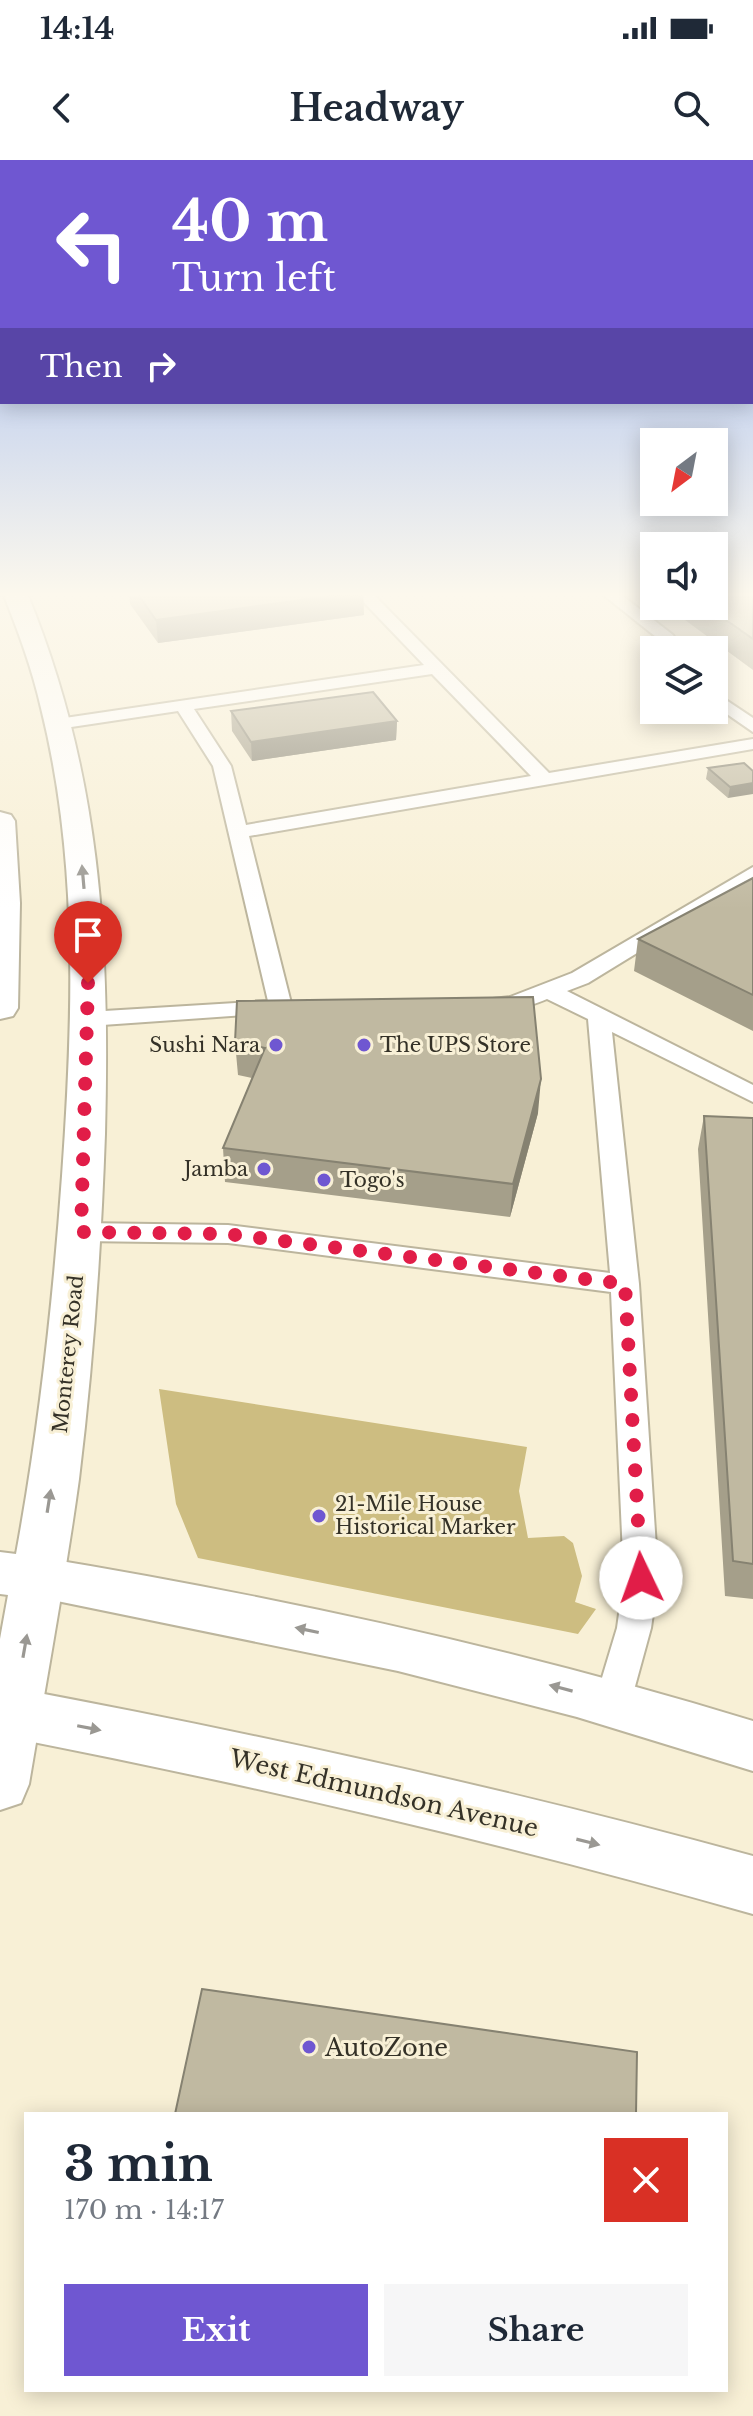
<!DOCTYPE html>
<meta charset="utf-8">
<style>
body{margin:0;font-family:"Libre Baskerville",serif;background:#f6f6f7;color:#1f2937;height:100vh;display:flex;flex-direction:column;font-size:30px;white-space:nowrap}
*{box-sizing:border-box;margin:0}
p{font-size:26px;color:#747a83}
.icon{flex:none;width:44px;height:44px;fill:none;stroke:currentColor;stroke-width:2;stroke-linecap:round;stroke-linejoin:round}
.map{position:relative;flex:1;overflow:hidden}
.details{position:absolute;left:24px;top:1952px;width:704px;height:280px;display:flex;flex-direction:column;background:#fff;border-radius:0px;box-shadow:0 4px 20px #0003}
.details>*{flex:none}
.top-card{position:absolute;left:0px;top:0px;width:754px;height:244px;box-shadow:0 4px 20px #0003;background:#6f57d1;color:#fff;overflow:hidden}
.needle{width:52px;rotate:212deg}
.tools{position:absolute;left:640px;top:268px;display:grid;gap:16px}
.tools a{display:grid;place-items:center;width:88px;height:88px;border-radius:0px;background:#fff;box-shadow:0 4px 20px #0003;font-size:40px}
.pin{position:absolute;display:grid;place-items:center;width:68px;height:68px;color:#fff;margin:-82px -34px;border-radius:50% 50% 50% 0;rotate:-45deg;box-shadow:0 0 8px #0007}
.pin .icon{rotate:45deg}
.me{position:absolute;width:88px;margin:-44px;rotate:357deg;stroke-linejoin:round;filter:drop-shadow(0 0 6px #0008)}
.turn{display:flex;align-items:center;gap:28px;height:168px;padding:0 40px;font-size:36px}
.turn .icon{width:104px;height:104px;stroke-width:2.5}
.turn b{display:block;font-size:56px;line-height:68px}
.then{display:flex;align-items:center;height:76px;padding:0 40px;background:#0003;gap:16px;font-size:30px}
.round{display:grid;place-items:center;flex:none;width:84px;height:84px;border-radius:0px;background:#f6f6f7}
.overview{display:flex;align-items:center;justify-content:space-between;height:136px;padding:0 40px}
h1{font-size:48px;font-weight:700;line-height:60px}
.cta{display:flex;gap:16px;margin-top:auto;padding:16px 40px}
.cta a{flex:1;height:92px;border-radius:0px;background:#6f57d1;color:#fff;font-size:32px;font-weight:700;line-height:92px;text-align:center}
.cta a+a{background:#f6f6f7;color:#1f2937}
.status{display:flex;justify-content:space-between;align-items:center;height:56px;padding:0 40px;background:#fff;direction:ltr}
.status svg{height:22px;fill:currentColor}
header{display:flex;justify-content:space-between;align-items:center;height:104px;padding:0 40px;background:#fff;font-size:36px;font-weight:700}
.map>svg:first-child{display:block}
</style>
<div class="status"><b>14:14</b><svg viewBox="0 0 49 12"><path d="M0 12V9h3v3zM5 12V6h3v6zM10 12V3h3v9zM15 12V0h3v12zM26 1h20v11H26zM47 4h2v5h-2z"/></svg></div>
<header><svg class="icon" aria-label="back" viewBox="0 0 24 24"><path d="M15 5l-7 7 7 7"/></svg>Headway<svg class="icon" aria-label="search" viewBox="0 0 24 24"><circle cx="10" cy="10" r="6"/><path d="M15 15l6 6"/></svg></header>
<div class="map">
<svg width="753" height="2256" viewBox="0 0 753 2256">
<rect width="100%" height="100%" fill="#f8f0d6"/>
<!-- green -->
<path fill="#cdbd81" d="M159,1229l368,58 -8,44 9,47 36,-2 9,7 9,33 -7,26 21,7 -18,25 -380,-76 -22,-54z"/>
<g fill="none" stroke-linecap="round" stroke-linejoin="round">
<!-- service casing -->
<g stroke="#bcb59d" stroke-width="4">
<path id="service" d="M355,433h17l177,180 204,-34v10l-504,87 43,171 -3,5 -201,14 -8,-2 -4,-5 4,-5 8,-2 180,-11 -55,-235 -35,-55 -120,18 -9,-5 9,-5 366,-54zM432,514l99,102 -285,49 -15,-59 -37,-57z
M601,433h18l54,42 9,15h-16l-5,-9z
M714,532l39,26v14l-39,-27z
M753,707v15l-165,101 -21,8 186,94v17l-141,-70 27,252 19,294 -7,50 -20,73 -5,11 -13,4 -13,-4 -5,-11 22,-73 7,-50 -13,-286 -383,-49 -147,-2 -10,-3 -3,-6 3,-6 10,-3 147,2 382,48 -22,-254 -41,-20c-20,8 -40,16 -63,11l-3,-5 3,-5 26,-3 62,-24z"/>
</g>
<!-- tertiary casing -->
<g stroke="#bcb59d" stroke-width="4">
<path id="tertiary" d="M37,1397c242,40 481,92 716,164v50l-176,-54 -179,-46 -380,-78 -7,-15 7,-15z
M13,1528c249,47 496,101 740,168v58c-244,-70 -491,-127 -740,-176l-13,-5v-40z"/>
</g>
<!-- secondary casing -->
<g stroke="#bcb59d" stroke-width="4">
<path id="secondary" d="M3,433h24c74,180 83,349 78,541 -4,115 -12,231 -26,345 -14,102 -33,203 -50,305l-8,19 -21,7v-171l8,-44 -8,-1v-42l16,2c23,-125 37,-251 46,-378 11,-155 17,-316 -21,-468 -9,-40 -23,-77 -38,-115z
M0,652l11,3 4,6 5,82 -2,105 -5,8 -13,3z"/>
</g>
<!-- service -->
<use href="#service" fill="#fff" fill-rule="evenodd"/>
<!-- tertiary -->
<use href="#tertiary" fill="#fff" fill-rule="evenodd"/>
<!-- secondary -->
<use href="#secondary" fill="#fff" fill-rule="evenodd"/>
</g>
<!-- wall -->
<path fill="#a59f8a" d="M129,433h234l1,22 -206,28 -28,-39z
M753,433v77l-87,-64h48z
M231,551l166,10 -1,19 -144,21 -20,-30z
M744,603l-16,35 -22,-19 2,-11z
M753,718v153l-119,-60 4,-32z
M237,841l301,112 -28,104 -285,-35 -2,-34 29,-70 -14,-3 -3,-33z
M704,956l49,2v481l-28,-3 -27,-447z"/>
<!-- shaded-wall -->
<path fill="#868271" d="M351,433h12l1,22 -206,28 -2,-23z
M397,561l-1,19 -144,21 -1,-19z
M753,623v11l-25,4 2,-11z
M541,919l-3,34 -28,104 3,-33z"/>
<!-- building -->
<path fill="#c0b9a1" stroke="#868271" stroke-width="2" d="M137,433h214l-195,27z
M714,433h39v46l-47,-33h8z
M373,532l24,29 -146,21 -20,-31z
M744,603l9,8v12l-23,4 -22,-19z
M753,718v117l-115,-56z
M533,837l8,82 -28,105 -290,-36 42,-100 -30,-6 2,-41z
M704,956l49,2v446l-20,-3z
M202,1829l435,63 -1,62h-461z"/>
<!-- one-way arrows -->
<defs><path id="oneway-solid" d="M-6-.8H1V-3.2L6.5 0L1 3.2V.8H-6Z" transform="scale(2)"/></defs>
<g fill="#9a9893">
<use href="#oneway-solid" transform="translate(83 717) rotate(-95)"/>
<use href="#oneway-solid" transform="translate(49 1341) rotate(-81)"/>
<use href="#oneway-solid" transform="translate(307 1470) rotate(-168)"/>
<use href="#oneway-solid" transform="translate(25 1486) rotate(-80)"/>
<use href="#oneway-solid" transform="translate(561 1528) rotate(-165)"/>
<use href="#oneway-solid" transform="translate(89 1568) rotate(11)"/>
<use href="#oneway-solid" transform="translate(588 1682) rotate(14)"/>
</g>
<!-- sky -->
<linearGradient id="sky" x2="0" y2="1"><stop stop-color="#92b0f0"/><stop offset="0.58" stop-color="#fcf8ed"/><stop offset="1" stop-color="#fcf8ed" stop-opacity="0"/></linearGradient>
<rect width="753" height="749" fill="url(#sky)"/>
<g fill="none" stroke-linecap="round" stroke-linejoin="round">
<!-- route -->
<path stroke="#e11d48" stroke-width="14" stroke-dasharray="0 25.2" d="M88,823l-7,249 147,2 397,50 16,294"/>
</g>
<!-- markers -->
<g fill="#6f57d1" stroke="#f8f0d6" stroke-width="3">
<circle cx="276" cy="885" r="8"/>
<circle cx="364" cy="885" r="8"/>
<circle cx="264" cy="1009" r="8"/>
<circle cx="324" cy="1020" r="8"/>
<circle cx="319" cy="1356" r="8"/>
<circle cx="309" cy="1887" r="8"/>
</g>
<g text-anchor="middle" dominant-baseline="central" stroke-width="6" stroke-linejoin="round" paint-order="stroke">
<!-- poi labels -->
<g font-size="20" fill="#343127" stroke="#f8f0d6" text-anchor="start">
<text x="260" y="885" text-anchor="end">Sushi Nara</text>
<text x="380" y="885">The UPS Store</text>
<text x="248" y="1009" text-anchor="end">Jamba</text>
<text x="340" y="1020">Togo's</text>
<text x="335" y="1344">21-Mile House<tspan x="335" dy="23">Historical Marker</tspan></text>
</g>
<!-- street labels -->
<g font-size="20" fill="#343127" stroke="#f8f0d6">
<text transform="translate(68 1194) rotate(-84)">Monterey Road</text>
</g>
<!-- near-street labels -->
<g font-size="24" fill="#343127" stroke="#f8f0d6">
<text transform="translate(384 1633) rotate(13)">West Edmundson Avenue</text>
</g>
<!-- near-poi labels -->
<g font-size="24" fill="#343127" stroke="#f8f0d6" text-anchor="start">
<text x="325" y="1887">AutoZone</text>
</g>
</g>
</svg>
<div class="tools">
<a><svg class="needle" viewBox="-14 -14 28 28"><path d="M0-13l5 13h-10z" fill="#e53935"/><path d="M0 13l5-13h-10z" fill="#747a83"/></svg></a>
<a><svg class="icon" aria-label="sound" viewBox="0 0 24 24"><path d="M4 9h4l5-4v14l-5-4H4zM17 9q2 3 0 6"/></svg></a>
<a><svg class="icon" aria-label="layers" viewBox="0 0 24 24"><path d="M12 4l9 5-9 5-9-5zM3 14l9 5 9-5"/></svg></a>
</div>
<div class="pin" style="left:88px;top:823px;background:#d93025"><svg class="icon" aria-label="arrive" viewBox="0 0 24 24"><path d="M6 21V4h12l-3 4 3 4H6"/></svg></div>
<svg class="me" style="left:641px;top:1418px" viewBox="-20 -20 40 40"><circle r="19" fill="#fff"/><path d="M0-13L10 11 0 6-10 11z" fill="#e11d48"/></svg>
<div class="top-card">
<div class="turn"><svg class="icon" aria-label="left" viewBox="0 0 24 24"><path d="M17 20v-9H6M10 6l-5 5 5 5"/></svg><div><b>40 m</b>Turn left</div></div>
<div class="then">Then<svg class="icon" aria-label="right" viewBox="0 0 24 24"><path d="M7 20v-9h11M14 6l5 5-5 5"/></svg></div>
</div>
<section class="details">
<div class="overview"><div><h1>3 min</h1><p>170 m · 14:17</p></div><a class="round" style="background:#d93025;color:#fff"><svg class="icon" aria-label="close" viewBox="0 0 24 24"><path d="M6 6l12 12M18 6L6 18"/></svg></a></div>
<div class="cta"><a>Exit</a><a>Share</a></div>
</section>
</div>
